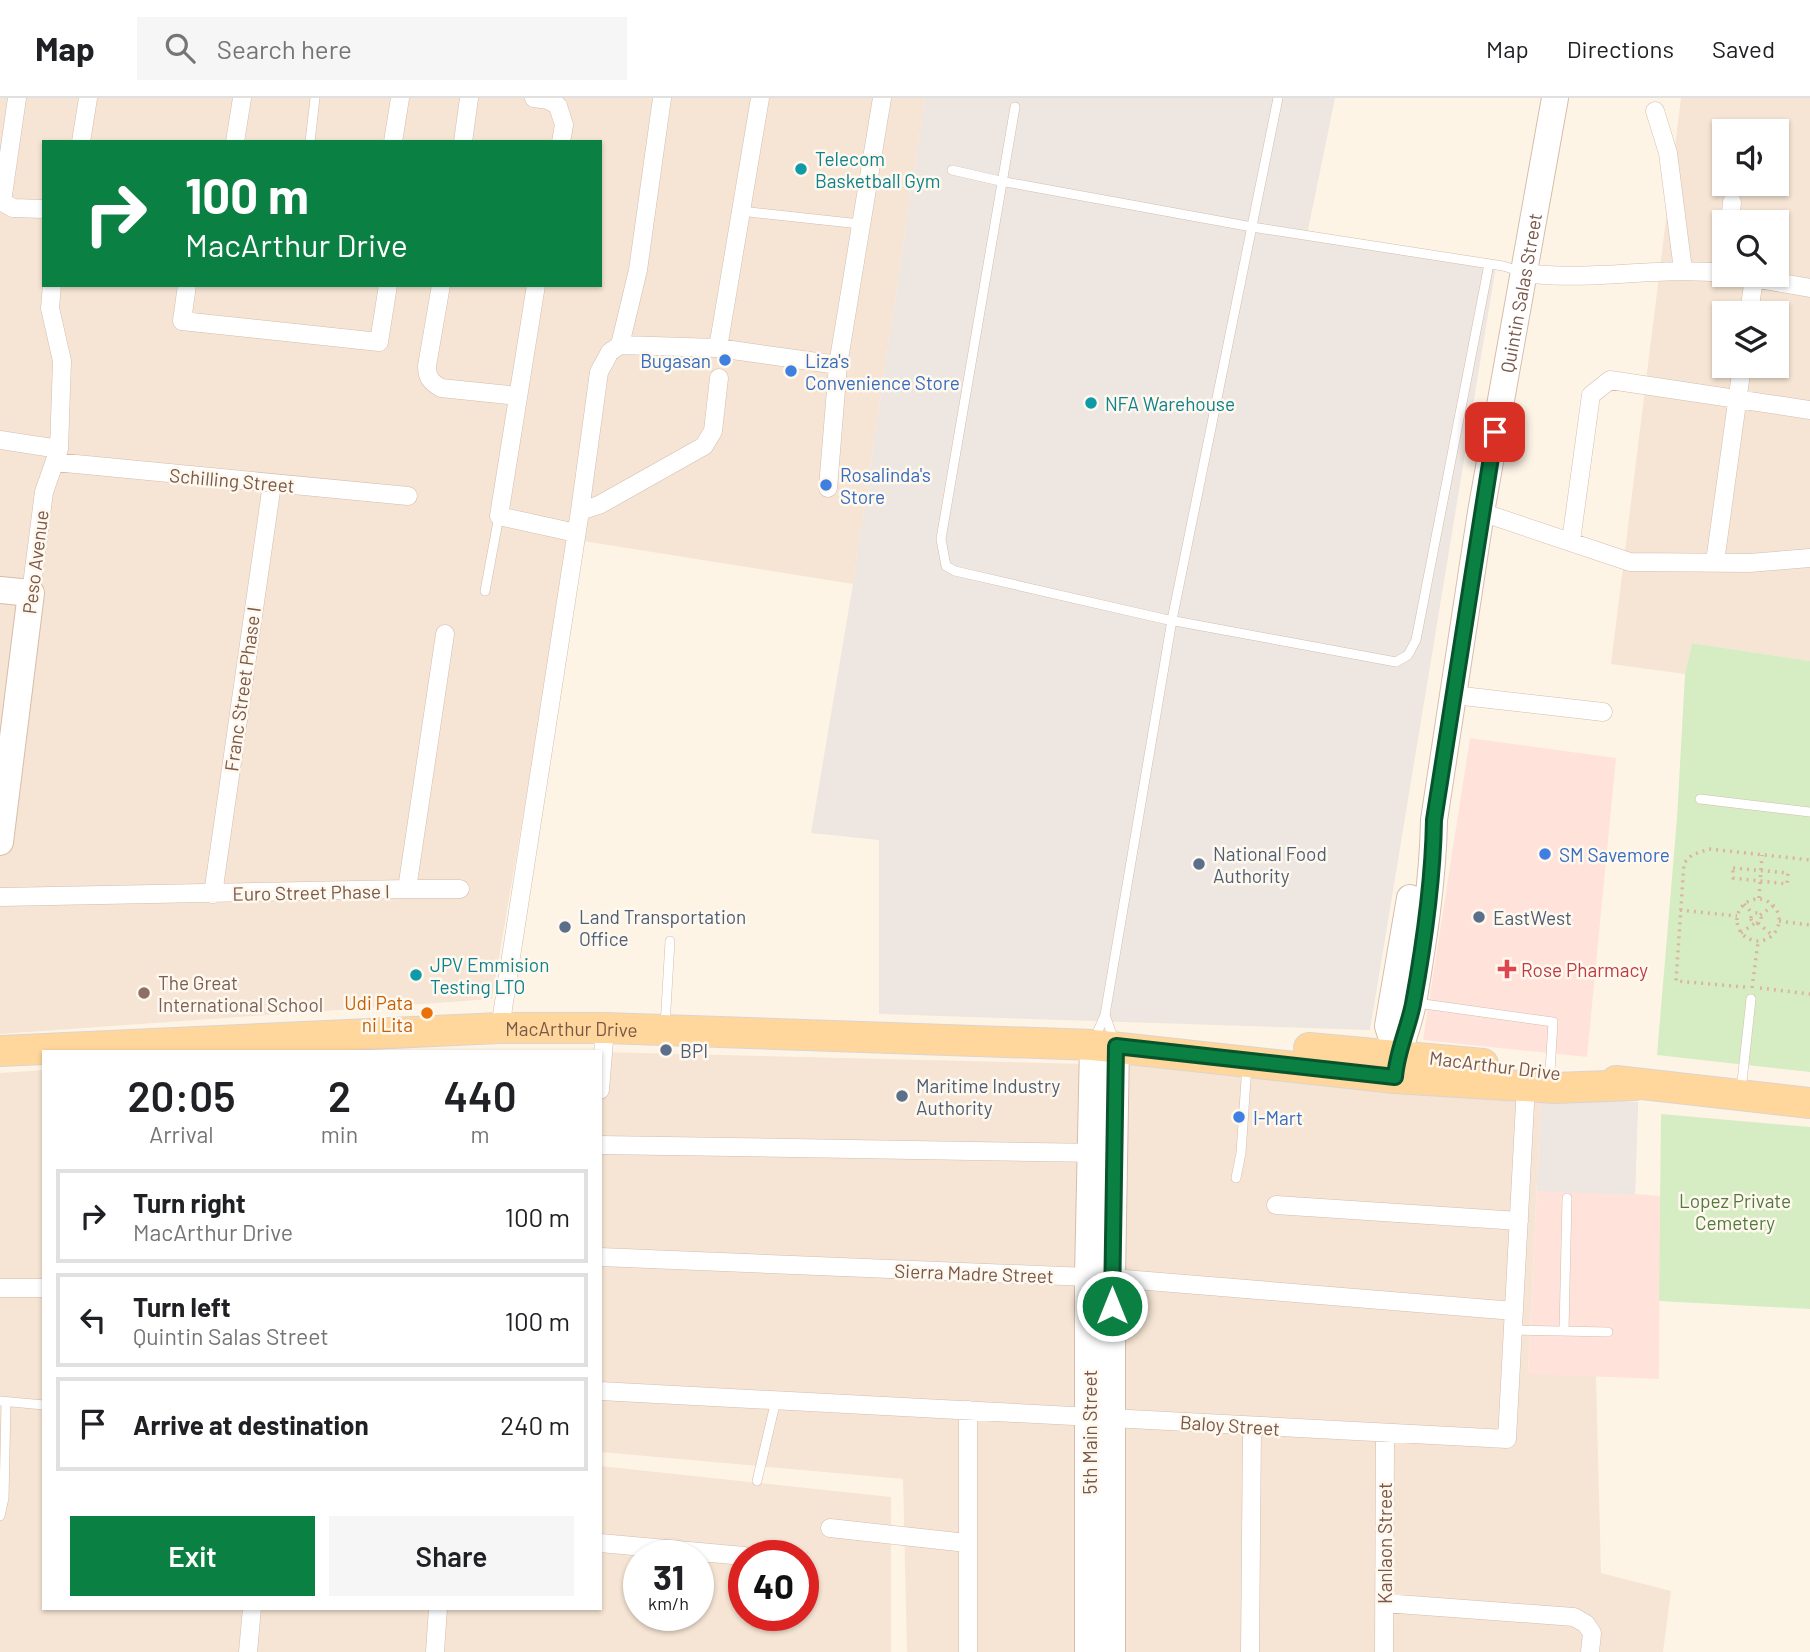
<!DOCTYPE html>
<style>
body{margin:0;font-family:Barlow,sans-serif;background:#f6f6f6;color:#202124;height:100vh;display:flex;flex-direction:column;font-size:26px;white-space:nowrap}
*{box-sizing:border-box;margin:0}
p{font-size:23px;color:#757577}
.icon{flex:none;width:38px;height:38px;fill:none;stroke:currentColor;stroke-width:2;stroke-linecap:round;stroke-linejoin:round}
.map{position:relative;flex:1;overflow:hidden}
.drawer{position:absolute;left:42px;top:952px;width:560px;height:560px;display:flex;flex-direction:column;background:#fff;border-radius:0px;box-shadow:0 2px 5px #0004}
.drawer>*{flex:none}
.banner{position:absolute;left:42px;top:42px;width:560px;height:147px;border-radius:0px;box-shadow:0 2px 5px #0004;background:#0b8043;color:#fff;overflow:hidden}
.buttons{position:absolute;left:1712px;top:21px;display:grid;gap:14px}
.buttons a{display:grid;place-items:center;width:77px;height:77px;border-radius:0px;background:#fff;box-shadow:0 2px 5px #0004;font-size:35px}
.speed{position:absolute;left:623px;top:1442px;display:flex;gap:14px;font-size:35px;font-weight:700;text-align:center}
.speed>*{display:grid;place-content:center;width:91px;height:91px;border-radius:50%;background:#fff;box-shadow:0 2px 5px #0004;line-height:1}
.speed small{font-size:18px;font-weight:400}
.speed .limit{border:10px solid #d22;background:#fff;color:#111}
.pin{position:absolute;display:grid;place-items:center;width:60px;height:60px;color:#fff;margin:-30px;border-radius:14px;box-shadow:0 4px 10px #0006}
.me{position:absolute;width:77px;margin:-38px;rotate:0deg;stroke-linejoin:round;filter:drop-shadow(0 0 5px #0008)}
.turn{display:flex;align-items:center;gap:24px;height:147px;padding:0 28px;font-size:32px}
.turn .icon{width:91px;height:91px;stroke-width:2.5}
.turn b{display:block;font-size:49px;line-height:60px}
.eta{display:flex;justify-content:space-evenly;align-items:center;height:119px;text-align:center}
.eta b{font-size:42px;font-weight:600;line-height:49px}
.button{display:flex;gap:14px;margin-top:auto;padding:14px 28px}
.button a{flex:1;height:80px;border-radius:0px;background:#0b8043;color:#fff;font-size:28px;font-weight:600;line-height:80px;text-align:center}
.button a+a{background:#f6f6f6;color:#202124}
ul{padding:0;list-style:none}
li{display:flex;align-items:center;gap:21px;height:94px;margin:0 14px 10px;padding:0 14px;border:4px solid #e0e0e0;border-radius:0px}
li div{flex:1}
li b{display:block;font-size:26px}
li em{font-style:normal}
header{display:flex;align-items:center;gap:42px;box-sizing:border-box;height:98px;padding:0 35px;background:#fff;border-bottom:2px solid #e0e0e0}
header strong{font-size:33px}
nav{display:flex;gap:38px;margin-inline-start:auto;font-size:24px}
.search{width:490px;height:63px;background:#f6f6f6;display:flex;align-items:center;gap:18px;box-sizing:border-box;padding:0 24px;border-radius:0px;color:#757577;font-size:26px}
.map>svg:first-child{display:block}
</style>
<header>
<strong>Map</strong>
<div class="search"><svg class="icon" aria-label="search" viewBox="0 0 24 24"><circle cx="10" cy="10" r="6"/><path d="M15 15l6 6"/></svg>Search here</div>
<nav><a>Map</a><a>Directions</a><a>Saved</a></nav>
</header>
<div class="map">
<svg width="1810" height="1554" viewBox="0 0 1810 1554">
<rect width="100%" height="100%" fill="#fef4e6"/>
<!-- residential -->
<path fill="#f6e5d4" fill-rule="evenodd" d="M0,0h925l-72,486 -283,-45 -78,460 -492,35zM44,44h556v143h-556z
M1681,0h129v563l-118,-18 -7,31 -74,-10zM1724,33h52v53h-52zM1724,124h52v53h-52zM1724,215h52v53h-52z
M600,954l609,15 332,31 -13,275 68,3 5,197 70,18 -8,61h-756l-4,-173 -303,-27z
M44,972v538h556v-142l291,31v155h-891v-579zM639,1458h59v59h-59zM744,1458h59v59h-59z"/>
<!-- commercial -->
<path fill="#ffe3da" d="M1470,640l146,20 -29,299 -164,-17z
M1541,1000l97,4 -3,92 25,2 -1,183 -131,-5z"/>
<!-- industrial -->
<path fill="#eee6e0" d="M925,0h410l-28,137 189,31 -126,764 -491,-16v-174l-68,-7 42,-249z
M1541,1000l97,4 -3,93 -98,-4z"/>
<!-- green -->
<path fill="#d6edc3" d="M1692,545l118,18v411l-153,-17 20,-237 8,-144z
M1661,1016l149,13v182l-151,-8z"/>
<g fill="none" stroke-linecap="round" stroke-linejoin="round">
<!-- lane casing -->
<g stroke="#d3bdae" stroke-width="10">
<path id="lane" d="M1015,9l-74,432 5,27 9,5 209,48 232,43 12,-7 8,-15 73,-376
M310,44l5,-44
M952,72l48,11 252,46 251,39 20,6
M740,113l120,13
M485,493l14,-75
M1700,701l110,13
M1417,905l136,19 -3,50
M1105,917l10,28
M665,928l5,-85
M1094,942l11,-25 67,-395 106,-522
M1741,993l10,-92
M1236,1080l5,-25 6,-88
M1513,1232l95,2
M1564,1233l3,-133
M0,1303l44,4
M757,1383l19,-81
M0,1418l4,-18 2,-94"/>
</g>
<!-- street casing -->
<g stroke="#d3bdae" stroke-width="19">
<path id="street" d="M17,0l-15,104 11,6 31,1
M534,0l15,2 9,6 6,19 -3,17
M1655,13l13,42 15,117
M81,44l7,-44
M235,44l7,-44
M393,44l7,-44
M463,44l6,-44
M1730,124l2,-20
M1525,175c66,9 132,-7 199,0
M1736,177l74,13
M187,187l-5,36 197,21 9,-57
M441,187l-14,81c0,12 4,16 14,22l77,8
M536,187l-37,231 77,17
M1749,215l5,-35
M620,247l98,3 120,17 -10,123
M718,250l42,-250
M838,267l44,-267
M0,342l59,9
M55,364l353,34
M580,413l19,-139 11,-20 10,-7 18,-75 24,-172
M1481,414l149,50 119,1 61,-5
M1571,443l20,-146 19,-15 200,30
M1715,464l27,-196
M31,495l13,-101 15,-43 3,-88 -12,-53 2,-23
M1454,597l149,17
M407,791h53
M213,796l59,-410
M0,799l407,-8 38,-255
M500,930l80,-517 19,-6 105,-59 9,-15 6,-53
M600,992l5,-62
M600,1047l501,8
M1276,1107l243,16
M600,1159l512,21 402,33
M0,1190h44
M600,1293l907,48 19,-354
M830,1430l137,15
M600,1445l144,13
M1384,1505l190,14 12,7 6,9 -2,19
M248,1554l4,-44
M435,1554l3,-44
M968,1554v-242
M1250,1554l2,-225
M1384,1554l1,-218"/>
</g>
<!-- secondary casing -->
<g stroke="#d6bdab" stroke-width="28">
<g id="secondary">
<path d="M0,492l31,3 -31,249"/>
<path d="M1397,956l-9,-28 22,-128"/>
<path id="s1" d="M1395,978c2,-26 13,-48 18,-73 10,-60 20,-122 21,-183l47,-308 74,-414"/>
<path d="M1088,1554v-375l5,-232"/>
<path d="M1112,1554v-374l4,-232"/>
</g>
</g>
<!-- primary casing -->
<g stroke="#dcd4d0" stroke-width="32">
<g id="primary">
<path d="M1309,950l174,16"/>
<path id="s2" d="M0,953l500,-23h105l488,17 302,33 160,10 79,-3"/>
<path d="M1616,983l194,22"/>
</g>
</g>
<!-- path -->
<path stroke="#dbb49f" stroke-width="3.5" stroke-dasharray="2 5" stroke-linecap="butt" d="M1733,770l55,5 -1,11 -54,-6z
M1759,800l3,-43
M1737 822a21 21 0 1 1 42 0a21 21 0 1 1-42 0Z
M1744,806l9,10
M1680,812l57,6
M1751 820a5 5 0 1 1 10 0a5 5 0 1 1-10 0Z
M1760,817l13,-9
M1779,823l31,4
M1758,825l14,12
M1741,835l14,-10
M1745,889l-69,-6 8,-118 8,-8 17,-6 101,11
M1752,890l6,-46
M1760,890l50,6"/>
<!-- lane -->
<use href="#lane" stroke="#fff" stroke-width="9"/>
<!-- street -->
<use href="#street" stroke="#fff" stroke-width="18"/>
<!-- secondary -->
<use href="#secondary" stroke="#fff" stroke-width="26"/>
<!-- primary -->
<use href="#primary" stroke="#ffd79c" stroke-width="30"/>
</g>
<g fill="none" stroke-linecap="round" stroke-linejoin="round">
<!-- route casing -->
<g stroke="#07532c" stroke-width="18">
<path id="route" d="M1112,1208l4,-260 279,31c2,-26 13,-48 18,-73 11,-60 20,-123 21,-184l61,-388"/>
</g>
<!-- route -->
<use href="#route" stroke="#0b8043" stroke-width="12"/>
</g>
<!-- markers -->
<g fill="#0f9aa8" stroke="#fff8ee" stroke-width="2.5">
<circle cx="801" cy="71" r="7"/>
<circle cx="1091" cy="305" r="7"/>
<circle cx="416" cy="877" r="7"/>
</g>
<g fill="#3f7fe0" stroke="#fff8ee" stroke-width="2.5">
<circle cx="725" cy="262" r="7"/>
<circle cx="791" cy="273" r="7"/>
<circle cx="826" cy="387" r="7"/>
<circle cx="1545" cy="756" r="7"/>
<circle cx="1239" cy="1019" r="7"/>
</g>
<g fill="#5c6f8a" stroke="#fff8ee" stroke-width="2.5">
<circle cx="1199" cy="766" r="7"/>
<circle cx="1479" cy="819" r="7"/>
<circle cx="565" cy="829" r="7"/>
<circle cx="666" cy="952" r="7"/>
<circle cx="902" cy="998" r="7"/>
</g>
<path fill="#e0444e" stroke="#fff8ee" stroke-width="2.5" d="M1503.5 860.5h7v7h7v7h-7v7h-7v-7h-7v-7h7z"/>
<circle fill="#8d6e63" stroke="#fff8ee" stroke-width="2.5" cx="144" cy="895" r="7"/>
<circle fill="#e8710a" stroke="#fff8ee" stroke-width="2.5" cx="427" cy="915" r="7"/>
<g text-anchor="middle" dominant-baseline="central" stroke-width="5" stroke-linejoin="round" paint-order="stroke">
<!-- culture labels -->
<g font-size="19" fill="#0d838f" stroke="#fff8ee" text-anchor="start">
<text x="815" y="60">Telecom<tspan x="815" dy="22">Basketball Gym</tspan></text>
<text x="1105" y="305">NFA Warehouse</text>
<text x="430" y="866">JPV Emmision<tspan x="430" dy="22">Testing LTO</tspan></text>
</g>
<!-- street labels -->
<g font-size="19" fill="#795849" stroke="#fff8ee">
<text stroke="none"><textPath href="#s1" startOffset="794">Quintin Salas Street</textPath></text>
<text transform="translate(232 382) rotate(5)">Schilling Street</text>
<text transform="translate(35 464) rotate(-83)">Peso Avenue</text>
<text transform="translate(242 591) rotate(-82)">Franc Street Phase I</text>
<text transform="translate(311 794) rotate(-1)">Euro Street Phase I</text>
<text stroke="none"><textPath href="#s2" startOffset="572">MacArthur Drive</textPath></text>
<text transform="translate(1495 967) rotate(7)">MacArthur Drive</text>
<text transform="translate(974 1175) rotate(2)">Sierra Madre Street</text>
<text transform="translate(1230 1327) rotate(4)">Baloy Street</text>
<text transform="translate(1089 1334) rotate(-90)">5th Main Street</text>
<text transform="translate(1384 1445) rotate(-90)">Kanlaon Street</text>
</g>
<!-- shop labels -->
<g font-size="19" fill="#366cbe" stroke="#fff8ee" text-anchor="start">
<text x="711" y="262" text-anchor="end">Bugasan</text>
<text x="805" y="262">Liza's<tspan x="805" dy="22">Convenience Store</tspan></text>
<text x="840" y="376">Rosalinda's<tspan x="840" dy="22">Store</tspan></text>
<text x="1559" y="756">SM Savemore</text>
<text x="1253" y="1019">I-Mart</text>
</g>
<!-- service labels -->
<g font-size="19" fill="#4e5e75" stroke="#fff8ee" text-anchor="start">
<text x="1213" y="755">National Food<tspan x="1213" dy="22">Authority</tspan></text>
<text x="579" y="818">Land Transportation<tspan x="579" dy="22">Office</tspan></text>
<text x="1493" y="819">EastWest</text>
<text x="680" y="952">BPI</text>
<text x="916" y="987">Maritime Industry<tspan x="916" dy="22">Authority</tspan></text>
</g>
<!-- health labels -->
<g font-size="19" fill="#be3a42" stroke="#fff8ee" text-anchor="start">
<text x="1521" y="871">Rose Pharmacy</text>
</g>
<!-- education labels -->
<g font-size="19" fill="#785e54" stroke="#fff8ee" text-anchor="start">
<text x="158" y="884">The Great<tspan x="158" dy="22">International School</tspan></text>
</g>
<!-- food labels -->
<g font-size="19" fill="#c56008" stroke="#fff8ee" text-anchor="end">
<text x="413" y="904">Udi Pata<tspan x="413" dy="22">ni Lita</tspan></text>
</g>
<!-- park labels -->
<g font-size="19" fill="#517a3d" stroke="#fff8ee">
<text x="1735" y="1102">Lopez Private<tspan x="1735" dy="22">Cemetery</tspan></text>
</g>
</g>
</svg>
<div class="buttons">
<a><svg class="icon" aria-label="sound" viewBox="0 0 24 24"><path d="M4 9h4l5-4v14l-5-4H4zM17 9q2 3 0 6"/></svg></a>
<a><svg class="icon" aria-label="search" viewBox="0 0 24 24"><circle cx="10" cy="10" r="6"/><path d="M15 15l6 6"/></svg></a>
<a><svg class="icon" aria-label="layers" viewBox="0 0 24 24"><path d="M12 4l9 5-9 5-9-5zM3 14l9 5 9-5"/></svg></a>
</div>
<div class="speed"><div>31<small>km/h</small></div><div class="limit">40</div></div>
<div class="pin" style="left:1495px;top:334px;background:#d93025"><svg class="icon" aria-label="arrive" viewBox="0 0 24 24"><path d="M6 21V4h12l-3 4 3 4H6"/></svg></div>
<svg class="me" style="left:1112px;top:1208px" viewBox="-20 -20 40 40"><circle r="17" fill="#0b8043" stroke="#fff" stroke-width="3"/><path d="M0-11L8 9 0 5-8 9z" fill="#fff"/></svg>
<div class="banner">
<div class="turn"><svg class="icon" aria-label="right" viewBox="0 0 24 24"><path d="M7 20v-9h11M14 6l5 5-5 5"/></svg><div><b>100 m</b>MacArthur Drive</div></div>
</div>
<section class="drawer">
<div class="eta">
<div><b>20:05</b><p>Arrival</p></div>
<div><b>2</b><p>min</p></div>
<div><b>440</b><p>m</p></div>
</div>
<ul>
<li><svg class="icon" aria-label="right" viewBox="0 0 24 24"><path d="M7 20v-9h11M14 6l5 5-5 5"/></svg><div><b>Turn right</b><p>MacArthur Drive</p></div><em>100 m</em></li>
<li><svg class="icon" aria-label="left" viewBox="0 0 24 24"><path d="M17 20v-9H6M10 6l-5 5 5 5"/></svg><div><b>Turn left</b><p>Quintin Salas Street</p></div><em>100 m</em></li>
<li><svg class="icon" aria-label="arrive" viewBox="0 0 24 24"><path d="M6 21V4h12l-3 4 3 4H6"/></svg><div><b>Arrive at destination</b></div><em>240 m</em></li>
</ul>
<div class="button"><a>Exit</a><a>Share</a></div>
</section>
</div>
